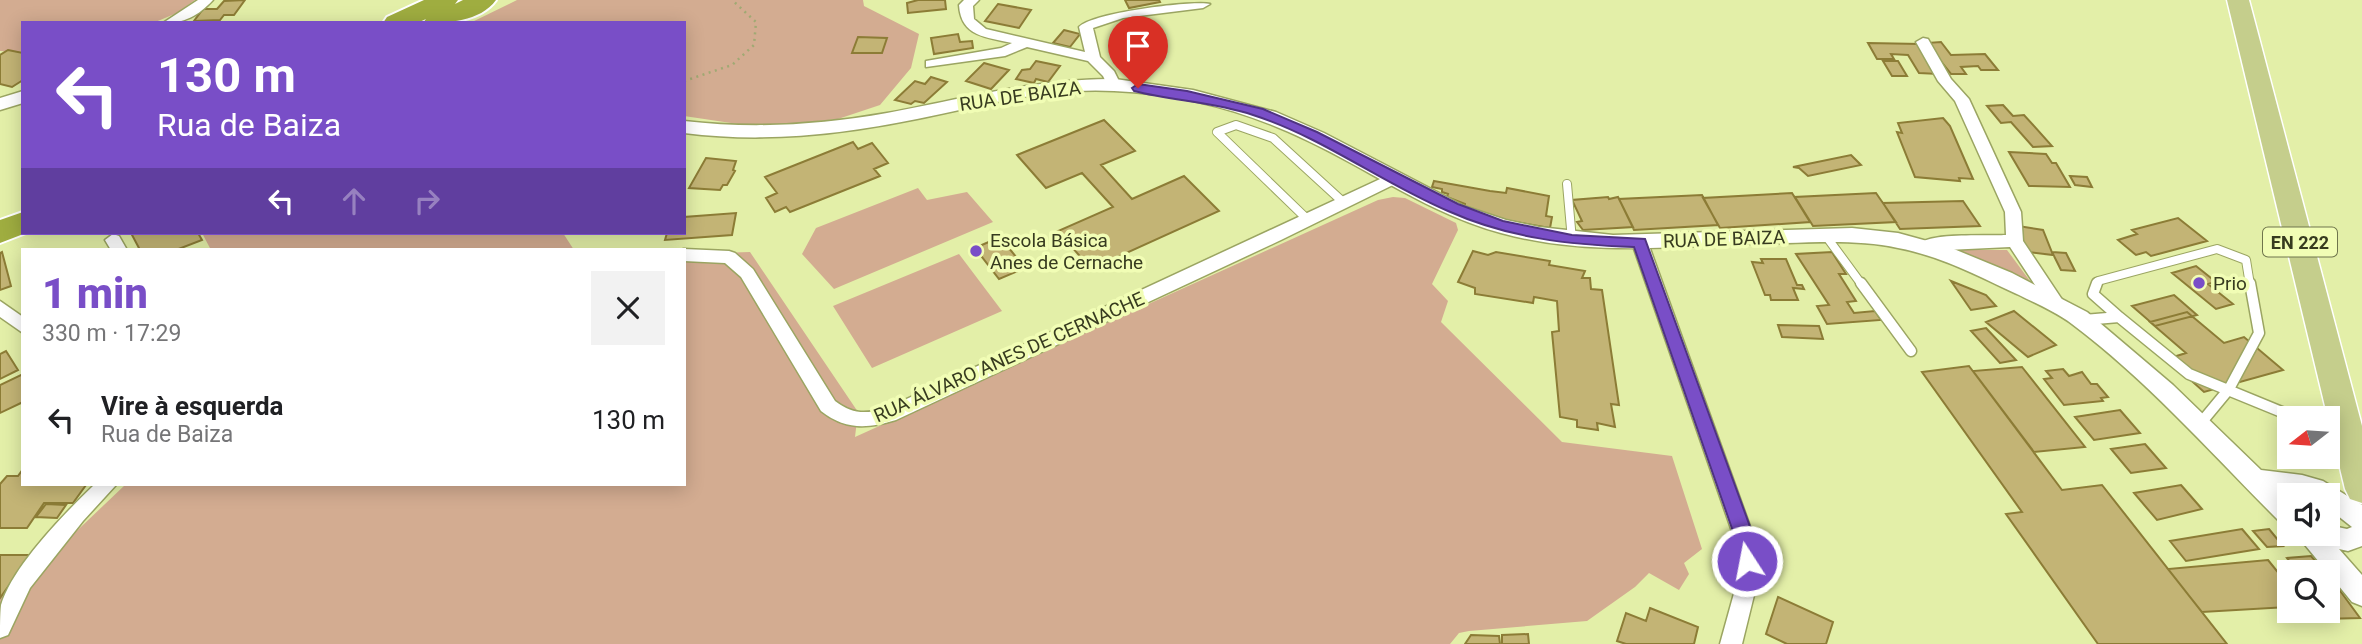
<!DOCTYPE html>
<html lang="pt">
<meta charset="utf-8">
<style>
body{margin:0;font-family:Roboto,sans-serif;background:#f2f2f2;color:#202124;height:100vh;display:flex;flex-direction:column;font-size:26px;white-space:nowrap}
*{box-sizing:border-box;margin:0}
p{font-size:23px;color:#757577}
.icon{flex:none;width:38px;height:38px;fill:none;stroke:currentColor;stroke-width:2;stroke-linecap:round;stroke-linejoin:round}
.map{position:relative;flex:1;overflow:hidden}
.side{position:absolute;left:21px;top:248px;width:665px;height:238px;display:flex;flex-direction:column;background:#fff;border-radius:0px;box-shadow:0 4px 18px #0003}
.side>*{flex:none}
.guide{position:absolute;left:21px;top:21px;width:665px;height:214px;border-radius:0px;box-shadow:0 4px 18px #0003;background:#794ec7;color:#fff;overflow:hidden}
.needle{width:46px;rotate:253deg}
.controls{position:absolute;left:2277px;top:406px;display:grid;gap:14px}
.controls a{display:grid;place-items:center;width:63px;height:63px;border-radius:0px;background:#fff;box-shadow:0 4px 18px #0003;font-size:35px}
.pin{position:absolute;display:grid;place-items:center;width:60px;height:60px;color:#fff;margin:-72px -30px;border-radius:50% 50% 50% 0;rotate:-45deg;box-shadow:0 0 7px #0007}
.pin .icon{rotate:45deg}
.me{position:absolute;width:77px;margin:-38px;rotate:349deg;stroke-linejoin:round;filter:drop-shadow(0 0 5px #0008)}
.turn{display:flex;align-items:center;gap:24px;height:147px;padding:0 21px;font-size:32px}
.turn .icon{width:91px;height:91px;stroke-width:2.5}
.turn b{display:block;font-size:49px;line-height:60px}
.lanes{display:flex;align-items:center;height:66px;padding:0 21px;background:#0003;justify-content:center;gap:35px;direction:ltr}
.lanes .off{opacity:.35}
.round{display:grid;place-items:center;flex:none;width:74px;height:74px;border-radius:0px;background:#f2f2f2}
.head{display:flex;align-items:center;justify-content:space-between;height:119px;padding:0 21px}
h1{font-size:42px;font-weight:800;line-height:52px;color:#794ec7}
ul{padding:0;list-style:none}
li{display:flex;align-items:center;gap:21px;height:105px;padding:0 21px}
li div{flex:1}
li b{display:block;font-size:26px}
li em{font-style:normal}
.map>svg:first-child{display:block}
</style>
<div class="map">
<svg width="2362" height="644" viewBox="0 0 2362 644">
<rect width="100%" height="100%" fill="#e3efa8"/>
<!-- green -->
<path fill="#d3ac91" d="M0,0h195l-18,13 -24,10h-130v30l-23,-2z
M517,0h346l1,6 55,28 -8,34 -31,37 -42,14 -80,8 -74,-11v-93h-214z
M918,188l9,12 40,-8 26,30 -159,67 -32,-35 14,-26z
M1393,197l12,1 51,25 2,7 -26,54 16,17 -7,21 121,120 110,14 30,93 -18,14 5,11 -10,16 -30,-17 -14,14 -48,34 -118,10 -10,2 -9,11h-1450v-49l23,-13 102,-97h559v-231l66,-2 108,160 -3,25 523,-237z
M202,233h361l11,17h-363z
M1954,250h53l23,31 -1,1z
M959,254l43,57 -130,57 -39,-62z"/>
<!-- building -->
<path fill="#c3b475" stroke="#8c7c36" stroke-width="2" d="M245,0l-11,15h-10l-4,5 -26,1 9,-12h14l7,-8z
M918,0h27l1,9 -38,4 -1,-10z
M1125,0h34l1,2 -31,6z
M998,4l33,6 -12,18 -34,-7z
M1064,30l16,4 -10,13 -17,-4z
M958,34l2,8 12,-1 1,7 -39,6 -3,-16z
M858,37l29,1 -5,15h-30z
M1941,42l10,13 34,-1 13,16h-17l-3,-4 -17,1 5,7h-15l-25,-31z
M1868,43l52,1 18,30 -19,-1 -11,-18 -17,-1 3,5h-17z
M8,50l15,3v27l-11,7 -12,-3v-29z
M1036,61l24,5 -12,16 -12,-3 -2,4 -18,-4 6,-9 8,-1z
M1883,61h15l9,15h-15z
M984,63l25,7 -18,19 -25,-8z
M931,77l16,5 -23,21 -9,-2 -4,3 -16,-4 20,-19 10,3z
M2003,105l10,11 11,-1 28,31 -19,1 -22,-25 -10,1 -14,-17z
M1943,118l7,8 23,53 -14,-1 1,3 -45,-4 -18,-45 5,1 -4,-10z
M1104,120l31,31 -34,14 31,34 52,-23 35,35 -128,58 -33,-38 55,-24 -31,-34 -36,15 -29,-33z
M853,142l5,7 14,-6 16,20 -14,6 6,7 -90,36 -4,-5 -11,5 -9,-14 11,-5 -12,-16z
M2009,152l37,2 6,9h4l14,24 -41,-1z
M1851,155l10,10 -53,11 -9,-8 -6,-1z
M706,158l30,3 -3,9 2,1 -8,14h-4l-3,5 -31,-2z
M2070,176l17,1 5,10 -17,-2z
M1434,181l56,10 16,2 1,-5 42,8 -3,20 6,1 -2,11 -46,-8 -34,-11 -5,-2v-3l-18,-7 1,-3 -6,-2v-3l-10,-2z
M1792,193l18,29 -90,6 -17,-30z
M1876,193l20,29 -83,4 -18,-29z
M1702,195l16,30 -84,5 -15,-31z
M1608,197l1,2 9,-2 15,30 -50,3 -6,-8 5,-1 -10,-21z
M1963,201l17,25 -80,3 -17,-26z
M736,213l-4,22 -67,5 2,-7h17v-16z
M2178,218l29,23 -56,15 -5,-4 -10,3 -18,-15 19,-6 -5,-4z
M2018,226l25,4 10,25 -26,-3z
M131,233h67l4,7 -26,10h-36z
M1000,237l25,31 -26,11 -24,-31z
M1473,251l15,4 8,-3 54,9 -1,4 36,6 -3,7h8l1,11 11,1 17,115 -8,-1 4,23 -18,-4 1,7 -21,-3v-7l-17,-3 -8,-85 7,-1 -2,-30 -23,-4 -1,6 -58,-9v-6l-17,-6z
M2,252l9,34 -11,4v-37z
M1832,252l14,22h-7l17,27 -9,1 7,11 21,-2 6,9 -54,4 -10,-18 12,-1 -33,-51z
M2052,252l14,1 9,18 -14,-1z
M1761,259h25l11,26h5l2,4 -11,-1 5,12h-27l-1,-5h-5l-13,-33 11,1z
M2196,266l20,16 -8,2 25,20 -17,5 -44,-36z
M1951,281l35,14 10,11 -25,4z
M2174,295l23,20 -42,11 -23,-20z
M2014,311l42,34 -28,12 -42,-35z
M2187,312l37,31 20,-6 39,33 -79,22 -37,-33 19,-6 -36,-31z
M1778,325l41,1 4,13 -41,-2z
M1986,328l30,32 -16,3 -29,-32z
M6,351l12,19 -18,9v-25z
M1969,366l93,124 40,-5 125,159h-129l-92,-130 16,-2 -100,-140z
M2022,367l63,80 -51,5 -61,-81z
M2063,369l6,7 13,-4 9,12h6l11,13 -7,1 2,3 -39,4 -20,-26 8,-1 -6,-7z
M23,374v28l-23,11v-28z
M2120,410l20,23 -46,7 -19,-23z
M2145,444l21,24 -35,5 -20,-24z
M23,469v16h63l-13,18h-29l-17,25h-27v-44l7,-8h11z
M2181,485l21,24 -45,11 -23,-27z
M46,504l20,1 -9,13 -21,-1z
M2242,529l17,20 -73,12 -16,-20z
M2269,529l14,17 -16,1 -14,-16z
M0,555h31l-31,43z
M2311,556l14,16h-27l-11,-14z
M2268,560l21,26v21l-87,5 -34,-43z
M2338,588l22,30 -39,1 -6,-8h13v-22z
M1778,597l55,25 -7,22h-39l-21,-10z
M1650,608l48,19 -4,17h-68l-9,-3 9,-28 20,8z
M1528,634l1,10h-27v-9z
M1471,635l28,1 1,8h-35z"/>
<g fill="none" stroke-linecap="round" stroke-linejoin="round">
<!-- service-far1 casing -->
<g stroke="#9ba562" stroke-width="10">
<path id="service-far1" d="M1567,184l5,56
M1307,219l-90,-87 19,-7 37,13 70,64
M1826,236l36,49
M2097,285l1,-4 119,-32 29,11 4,25"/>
</g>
<!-- service casing -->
<g stroke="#9ba562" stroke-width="13">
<path id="service" d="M1861,283l50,68
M2097,283l-4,11 26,23
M2084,320l35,-3 70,57 105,43 44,-1
M2200,424l29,-35 30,-56 -9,-50"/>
</g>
<!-- minor casing -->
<g stroke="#9ba562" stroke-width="3">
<path id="minor" d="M198,0h15c-15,16 -28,23 -50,23z
M964,0h15l-6,6 1,13 12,10 99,23 -6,-25c14,-15 118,-27 131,-23l-7,4 -80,10 -30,10 7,29 14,14 7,14 -7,4 -5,-1 -6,-12 -15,-15 -61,-14 -22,9 -79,11v-6l75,-13 11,-5c-26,-6 -51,-6 -53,-38z
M1923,38l5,1 23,40 18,20 52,113 2,29 42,63 -3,4h-12l-40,-61 -84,4 -8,-6c10,-13 70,-9 88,-10l-1,-23 -50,-111 -17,-20 -22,-39z
M1393,173l8,5 -2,4 -118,58 -385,180c-29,9 -51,10 -75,-9l-80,-134 -16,-14 -41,-2v-11h-4l4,-1 45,2 6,2 18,16 82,132c17,13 29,13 50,8z
M113,234l6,2 8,14h-16l-6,-10z
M1640,237l8,6 108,300 2,36 -16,65h-22l18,-65 -2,-36 -104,-300z
M0,301l23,16v16l-23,-16z
M94,485h22l-33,36 -53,67 -22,47 -8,3c0,-10 0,-24 1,-33 11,-38 64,-92 93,-120z"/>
</g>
<!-- tertiary casing -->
<g stroke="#9ba562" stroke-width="3">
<path id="tertiary" d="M1115,79l78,11 83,22 48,21 140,73 42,14 33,7 74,8 239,-7 46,5 51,14 63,26 75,39 86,73 88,85 41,5 21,6 39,24v41l-14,5 -9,-2 23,26v31l-10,-4 -56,-68h32v-9l19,4 5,-2 -24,-19v-13l-43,-2 4,4v28l-9,-3c-67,-67 -132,-141 -208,-198 -16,-12 -35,-20 -53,-29 -39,-18 -78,-39 -121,-47 -36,-8 -75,-6 -112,-5 -96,1 -190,16 -285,-10 -71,-19 -129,-62 -195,-93 -59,-29 -126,-46 -192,-49 -67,-4 -132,15 -197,28 -78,16 -154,24 -233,14v-12c69,8 135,4 203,-8 76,-14 150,-35 228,-34z
M23,91v12l-23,7v-12z"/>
</g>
<!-- primary casing -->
<g stroke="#fff" stroke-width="3">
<path id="primary" d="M2227,0h22l113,426v77l-12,-4 -5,-10z"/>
</g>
<!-- motorway casing -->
<g stroke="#fff" stroke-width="4">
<path id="motorway" d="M424,0h34l-3,4 8,-4h33c-16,22 -49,23 -73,23l3,-4 -9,4h-34l4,-6z
M23,212v21h3l-26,10v-23z"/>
</g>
<!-- path -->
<path stroke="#a0a973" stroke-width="2.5" stroke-dasharray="2 4.5" stroke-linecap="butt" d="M684,81l48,-16 22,-20 2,-23 -24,-22"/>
<!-- service-far1 -->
<use href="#service-far1" stroke="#fff" stroke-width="8"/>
<!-- service -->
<use href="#service" stroke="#fff" stroke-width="10"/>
<!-- minor -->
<use href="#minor" fill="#fff" fill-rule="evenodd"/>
<!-- tertiary -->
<use href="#tertiary" fill="#fff" fill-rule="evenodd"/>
<!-- primary -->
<use href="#primary" fill="#c5ce8c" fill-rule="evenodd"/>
<!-- motorway -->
<use href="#motorway" fill="#9fad40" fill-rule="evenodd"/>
</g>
<!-- route -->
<path fill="#794ec7" stroke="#4f3381" stroke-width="2" d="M1138,84l49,7 76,18 54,23 141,72 45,17 69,14 73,4 111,304 1,18 -3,6 -7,2 -6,-2 -4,-24 -103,-296c-64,-2 -126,-9 -186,-36 -66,-28 -126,-74 -195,-96 -39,-13 -80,-14 -119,-24l-2,-3z"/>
<!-- markers -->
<g fill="#794ec7" stroke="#f1fdb5" stroke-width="2.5">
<circle cx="976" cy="251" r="7"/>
<circle cx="2199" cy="283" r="7"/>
</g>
<g text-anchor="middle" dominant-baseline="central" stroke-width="7" stroke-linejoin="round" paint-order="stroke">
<!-- shield labels -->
<rect fill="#f1fdb5" stroke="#6f754c" stroke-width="2" x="2263" y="227.5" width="74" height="29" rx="5"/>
<g font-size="18" font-weight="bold" fill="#373b1f">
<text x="2300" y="242">EN 222</text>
</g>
<!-- street labels -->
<g font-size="19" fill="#373b1f" stroke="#f1fdb5">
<text transform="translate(1020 96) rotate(-8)">RUA DE BAIZA</text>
<text transform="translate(1724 239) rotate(-2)">RUA DE BAIZA</text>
<text transform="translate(1009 357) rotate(-24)">RUA ÁLVARO ANES DE CERNACHE</text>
</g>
<!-- poi labels -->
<g font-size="19" fill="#373b1f" stroke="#f1fdb5" text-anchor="start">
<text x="990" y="240">Escola Básica<tspan x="990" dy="22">Anes de Cernache</tspan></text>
<text x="2213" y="283">Prio</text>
</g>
</g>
</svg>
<div class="controls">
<a><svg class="needle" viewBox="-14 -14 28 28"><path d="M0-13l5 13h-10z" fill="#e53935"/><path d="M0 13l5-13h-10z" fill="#757577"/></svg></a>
<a><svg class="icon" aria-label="sound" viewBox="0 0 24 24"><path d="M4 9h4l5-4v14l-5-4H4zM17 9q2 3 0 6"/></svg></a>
<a><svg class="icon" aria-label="search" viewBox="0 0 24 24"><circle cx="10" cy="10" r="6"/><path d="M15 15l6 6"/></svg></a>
</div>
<div class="pin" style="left:1138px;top:88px;background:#d93025"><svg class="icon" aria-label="arrive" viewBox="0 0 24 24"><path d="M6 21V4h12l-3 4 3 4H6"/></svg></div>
<svg class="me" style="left:1747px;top:561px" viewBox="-20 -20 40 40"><circle r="17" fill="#794ec7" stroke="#fff" stroke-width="3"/><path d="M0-11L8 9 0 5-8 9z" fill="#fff"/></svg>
<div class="guide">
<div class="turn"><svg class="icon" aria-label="left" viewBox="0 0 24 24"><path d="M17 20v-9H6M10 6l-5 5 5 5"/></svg><div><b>130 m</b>Rua de Baiza</div></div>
<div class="lanes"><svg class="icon" aria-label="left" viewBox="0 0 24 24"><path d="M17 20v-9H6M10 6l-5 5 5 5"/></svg><svg class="icon off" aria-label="ahead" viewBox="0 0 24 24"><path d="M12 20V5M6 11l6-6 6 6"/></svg><svg class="icon off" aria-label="right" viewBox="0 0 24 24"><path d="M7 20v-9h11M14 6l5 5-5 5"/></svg></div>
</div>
<section class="side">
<div class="head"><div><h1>1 min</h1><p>330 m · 17:29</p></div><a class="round"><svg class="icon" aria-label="close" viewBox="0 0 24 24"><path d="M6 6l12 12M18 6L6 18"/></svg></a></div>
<ul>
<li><svg class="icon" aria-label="left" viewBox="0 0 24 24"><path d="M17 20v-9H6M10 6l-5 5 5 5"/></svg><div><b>Vire à esquerda</b><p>Rua de Baiza</p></div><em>130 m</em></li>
</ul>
</section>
</div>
